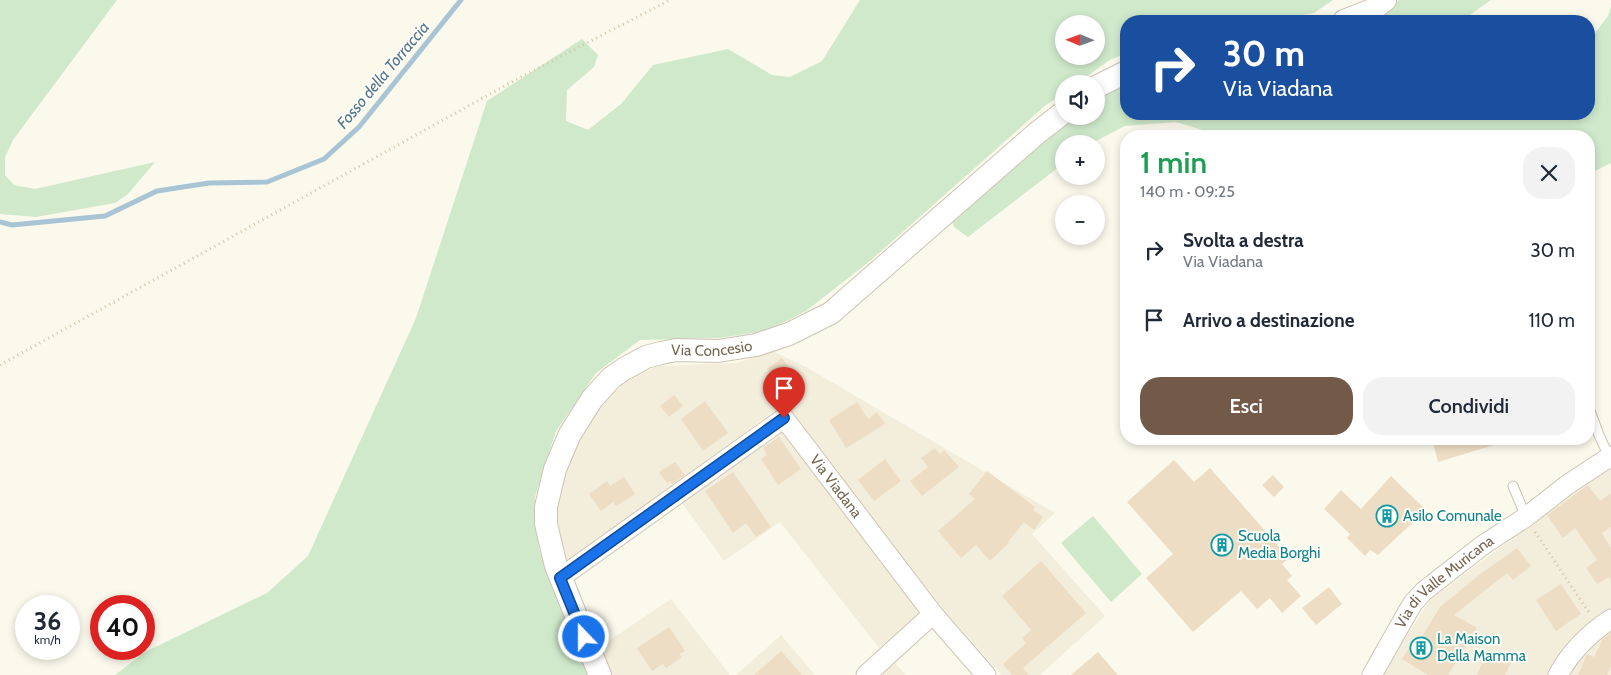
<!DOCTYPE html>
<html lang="it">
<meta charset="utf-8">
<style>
body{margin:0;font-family:Cabin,sans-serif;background:#f2f2f3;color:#1f2937;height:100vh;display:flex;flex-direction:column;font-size:19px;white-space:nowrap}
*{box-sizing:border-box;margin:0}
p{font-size:16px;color:#747a83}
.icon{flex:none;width:28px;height:28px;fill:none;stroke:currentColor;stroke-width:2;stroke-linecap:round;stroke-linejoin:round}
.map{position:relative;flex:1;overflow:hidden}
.side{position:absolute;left:1120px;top:130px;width:475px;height:315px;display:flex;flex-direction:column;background:#fff;border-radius:20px;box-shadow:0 2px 8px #0003}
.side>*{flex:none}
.top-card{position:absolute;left:1120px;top:15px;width:475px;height:105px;border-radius:20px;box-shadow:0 2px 8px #0003;background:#1a4fa0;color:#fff;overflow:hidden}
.needle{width:32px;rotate:271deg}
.tools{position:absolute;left:1055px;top:15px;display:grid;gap:10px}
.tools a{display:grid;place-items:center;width:50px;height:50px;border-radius:50%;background:#fff;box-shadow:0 2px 8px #0003;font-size:25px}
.speed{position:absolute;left:15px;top:595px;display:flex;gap:10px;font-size:25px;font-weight:700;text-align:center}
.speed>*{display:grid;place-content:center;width:65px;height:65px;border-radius:50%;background:#fff;box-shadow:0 2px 8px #0003;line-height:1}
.speed small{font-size:12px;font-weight:400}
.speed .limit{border:8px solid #d22;background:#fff;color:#111}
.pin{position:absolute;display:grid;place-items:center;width:42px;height:42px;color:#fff;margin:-51px -21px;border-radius:50% 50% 50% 0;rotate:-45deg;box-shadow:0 0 5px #0007}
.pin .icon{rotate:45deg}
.me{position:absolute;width:55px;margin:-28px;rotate:338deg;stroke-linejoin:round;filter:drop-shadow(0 0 4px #0008)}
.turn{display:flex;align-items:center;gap:18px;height:105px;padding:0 20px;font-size:22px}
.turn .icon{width:65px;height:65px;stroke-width:2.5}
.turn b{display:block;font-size:35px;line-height:42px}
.round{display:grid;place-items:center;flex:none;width:52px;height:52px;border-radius:20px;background:#f2f2f3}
.head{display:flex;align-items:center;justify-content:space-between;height:85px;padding:0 20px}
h1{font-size:30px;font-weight:600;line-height:38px;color:#1e9e55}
.action{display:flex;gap:10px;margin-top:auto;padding:10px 20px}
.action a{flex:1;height:58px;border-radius:20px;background:#735a48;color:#fff;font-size:20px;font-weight:600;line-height:58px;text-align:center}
.action a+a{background:#f2f2f3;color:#1f2937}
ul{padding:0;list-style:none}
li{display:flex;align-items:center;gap:15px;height:70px;padding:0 20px}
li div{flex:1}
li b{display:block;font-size:19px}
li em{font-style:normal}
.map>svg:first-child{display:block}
</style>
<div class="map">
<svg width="1611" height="675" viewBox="0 0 1611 675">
<rect width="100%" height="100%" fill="#fbf9ec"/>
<!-- residential -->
<path fill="#f3eddb" d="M772,351l34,16 249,146 -23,21 73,82 -65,59h-38l-60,-67 -159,-204 -125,96 -90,64 -10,-40v-36l30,-70 44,-43 28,-9 77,-3z
M782,427l140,184 -43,37 -99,-126 -56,39 -44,-61z
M1611,463v212h-231l51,-76 89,-66z
M671,599l59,76h-120l-12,-27z
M781,635l34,40h-79z
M894,662l12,13h-27z"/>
<!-- green -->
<path fill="#d0e9cb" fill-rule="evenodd" d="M0,0h117l-104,140 -8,17v18l9,10 21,4 120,-27 -27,32 -13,9 -79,14 -36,-3z
M860,0h473l-19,13 -45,8h-143v32l-16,7 -34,24h-12v9l-18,12 -176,156 -64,50 -39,20 -49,7 -78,2 -44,33 -40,58 -21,66 4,52 27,71 24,55h-475l30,-23 122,-59 41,-37 108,-238 71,-217 95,-62 16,16 -4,12 -27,23 -1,31 22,9 33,-26 32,-39 75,-16 44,26 18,2 32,-16zM1064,24h32v32h-32z
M1399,0h92l-30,21h-86z
M1611,6v157l-22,11v-38h-367l-46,-14 -51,4 -35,18h-26v19l-96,74 -14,-10 -4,-11 119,-100h27v-21l30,-16v35h463v-73l19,-25z
M1093,516l49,58 -31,28 -50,-59z"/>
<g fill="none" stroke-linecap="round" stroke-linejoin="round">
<!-- stream -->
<path stroke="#a8c4d5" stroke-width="5" d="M0,222l12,3 93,-9 52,-25 52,-8 58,-1 57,-23 35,-32 102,-127"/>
</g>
<!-- building -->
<path fill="#edddc4" d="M782,358l23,30 -15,11 -23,-30z
M674,395l9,11 -14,11 -9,-11z
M705,401l23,32 -25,18 -22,-32z
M857,402l11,17 9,-7 8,12 -39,24 -17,-28z
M779,437l22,32 -23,16 -17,-26 6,-4 -4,-7z
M1432,439h71l1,3 -66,20z
M935,448l5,6 4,-4 15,17 -37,29 -12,-15 18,-14 -7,-9z
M885,459l16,22 -27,20 -16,-21z
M1174,460l20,22 16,-14 79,90 -7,6 10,12 -5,4 14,16 -19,17 -12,-15 -13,11 -16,-18 -48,41 -47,-54 27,-24 -46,-52z
M675,462l10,13 -13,9 -2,-3 -3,2 -8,-11z
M987,471l48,36 -2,3 10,7 -9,13 -10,-8 -16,20 1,1 -19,18 -14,-16 -15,13 -23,-27 37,-32 -6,-5z
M733,472l38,55 -15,10 -10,-14 -13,10 -28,-42z
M1273,475l11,12 -10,10 -12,-12z
M1391,476l35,34 -48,45 -8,-5 -5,6 -18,-18 3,-4 -26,-25 17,-19 20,19z
M624,477l11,17 -19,12 -3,-4 -12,9 -12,-17 18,-13 3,5z
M1588,485l12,16 11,-8v34l-9,6 9,15v32l-2,-3 -12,7 -11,-16 11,-8 -22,-32 -12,10 -16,-23z
M1517,548l14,18 -18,14 -6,-7 -53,42 23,13 -29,47h-20l-26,-16 14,-22 4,3 20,-33 39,-32z
M1041,561l45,52 -63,55 6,7h-17l-9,-11 23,-21 -4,-5 9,-8 -29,-34z
M1561,584l20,30 -25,17 -20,-31z
M1329,587l13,17 -26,21 -14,-17z
M669,627l16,24 -6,3 3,3 -16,11 -3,-4 -11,7 -15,-23z
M1611,633v33l-4,9h-29l9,-21 7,3 9,-18z
M1488,650l24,11 -7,14h-28z
M781,651l21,24h-48z
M1098,652l20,23h-47z"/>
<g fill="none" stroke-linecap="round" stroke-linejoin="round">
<!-- service casing -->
<g stroke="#cdc4b2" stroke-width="11">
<path id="service" d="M1589,408l10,27 10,22
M1513,486l13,31"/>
</g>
<!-- minor casing -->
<g stroke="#cdc4b2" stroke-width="21">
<g id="minor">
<path id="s1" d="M560,578l224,-160 149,196 53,61"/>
<path d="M866,675l67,-61"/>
<path id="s2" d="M1372,675l35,-62 6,-10 11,-12 59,-46 43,-28 41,-32 44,-29"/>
<path d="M1558,675c13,-24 30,-41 53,-56"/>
</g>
</g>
<!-- tertiary casing -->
<g stroke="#cdc4b2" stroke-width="24">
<g id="tertiary">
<path d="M1344,21l28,-11 13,-10"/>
<path d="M1096,87l30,-15"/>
<path id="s3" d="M600,675l-44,-109 -10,-42v-17l9,-38 15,-35 22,-35 19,-21 13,-9 22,-12 15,-4 15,-3 42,1 38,-6 33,-11 42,-21 206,-180 27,-21"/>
</g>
</g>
<!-- path -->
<path stroke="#d4c3a8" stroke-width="3" stroke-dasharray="1 4" stroke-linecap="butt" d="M0,365l519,-287 151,-78
M1535,532l55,82"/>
<!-- service -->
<use href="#service" stroke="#fff" stroke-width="9"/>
<!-- minor -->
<use href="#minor" stroke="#fff" stroke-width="19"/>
<!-- tertiary -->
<use href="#tertiary" stroke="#fff" stroke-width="22"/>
</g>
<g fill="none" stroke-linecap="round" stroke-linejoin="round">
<!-- route casing -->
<g stroke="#114b97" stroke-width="12">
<path id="route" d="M584,637l-24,-59 224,-160"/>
</g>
<!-- route -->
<use href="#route" stroke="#1a73e8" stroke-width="9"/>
</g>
<!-- icons -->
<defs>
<g id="building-ring" transform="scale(1.125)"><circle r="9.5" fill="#fefcf3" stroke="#0f9aa8" stroke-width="1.5"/><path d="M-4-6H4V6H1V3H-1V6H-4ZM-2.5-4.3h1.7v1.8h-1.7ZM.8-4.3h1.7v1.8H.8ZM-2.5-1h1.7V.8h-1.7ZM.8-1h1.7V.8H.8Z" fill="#0f9aa8"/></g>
</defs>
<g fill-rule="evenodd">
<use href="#building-ring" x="1387" y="516"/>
<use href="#building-ring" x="1222" y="545"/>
<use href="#building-ring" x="1421" y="648"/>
</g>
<g text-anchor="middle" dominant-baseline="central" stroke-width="4" stroke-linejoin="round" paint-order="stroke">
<!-- street labels -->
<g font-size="15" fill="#756650" stroke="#fefcf3">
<text stroke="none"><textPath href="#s3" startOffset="432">Via Concesio</textPath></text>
<text stroke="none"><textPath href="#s1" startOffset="361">Via Viadana</textPath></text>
<text stroke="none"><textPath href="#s2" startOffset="120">Via di Valle Muricana</textPath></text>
</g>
<!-- culture labels -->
<g font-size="15" fill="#0d838f" stroke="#fefcf3" text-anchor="start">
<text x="1403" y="516">Asilo Comunale</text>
<text x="1238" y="536">Scuola<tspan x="1238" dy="17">Media Borghi</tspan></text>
<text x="1437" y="639">La Maison<tspan x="1437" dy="17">Della Mamma</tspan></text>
</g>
<!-- water labels -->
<g font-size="16" font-style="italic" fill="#4e758d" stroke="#fefcf3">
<text transform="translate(383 75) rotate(-50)">Fosso della Torraccia</text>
</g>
</g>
</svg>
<div class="tools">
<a><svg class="needle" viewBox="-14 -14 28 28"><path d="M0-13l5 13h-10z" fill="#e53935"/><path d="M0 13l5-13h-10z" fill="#747a83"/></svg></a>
<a><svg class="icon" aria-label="sound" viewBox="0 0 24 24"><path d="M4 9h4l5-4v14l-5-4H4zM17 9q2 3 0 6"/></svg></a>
<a>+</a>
<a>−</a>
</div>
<div class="speed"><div>36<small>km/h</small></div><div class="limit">40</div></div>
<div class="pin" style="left:784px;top:418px;background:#d93025"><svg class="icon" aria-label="arrive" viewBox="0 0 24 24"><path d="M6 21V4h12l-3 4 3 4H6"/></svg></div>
<svg class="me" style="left:584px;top:637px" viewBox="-20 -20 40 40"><circle r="17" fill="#1a73e8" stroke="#fff" stroke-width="3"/><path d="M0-11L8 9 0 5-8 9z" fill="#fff"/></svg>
<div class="top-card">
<div class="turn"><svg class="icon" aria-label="right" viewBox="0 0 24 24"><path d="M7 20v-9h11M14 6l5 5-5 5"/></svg><div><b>30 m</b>Via Viadana</div></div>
</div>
<section class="side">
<div class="head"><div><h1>1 min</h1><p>140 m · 09:25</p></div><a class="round"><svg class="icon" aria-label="close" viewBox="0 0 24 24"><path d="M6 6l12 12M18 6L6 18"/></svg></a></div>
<ul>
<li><svg class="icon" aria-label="right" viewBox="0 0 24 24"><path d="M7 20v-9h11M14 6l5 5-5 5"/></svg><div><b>Svolta a destra</b><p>Via Viadana</p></div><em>30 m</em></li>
<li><svg class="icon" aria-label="arrive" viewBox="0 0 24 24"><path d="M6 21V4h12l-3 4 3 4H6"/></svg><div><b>Arrivo a destinazione</b></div><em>110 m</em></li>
</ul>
<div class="action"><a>Esci</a><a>Condividi</a></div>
</section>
</div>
